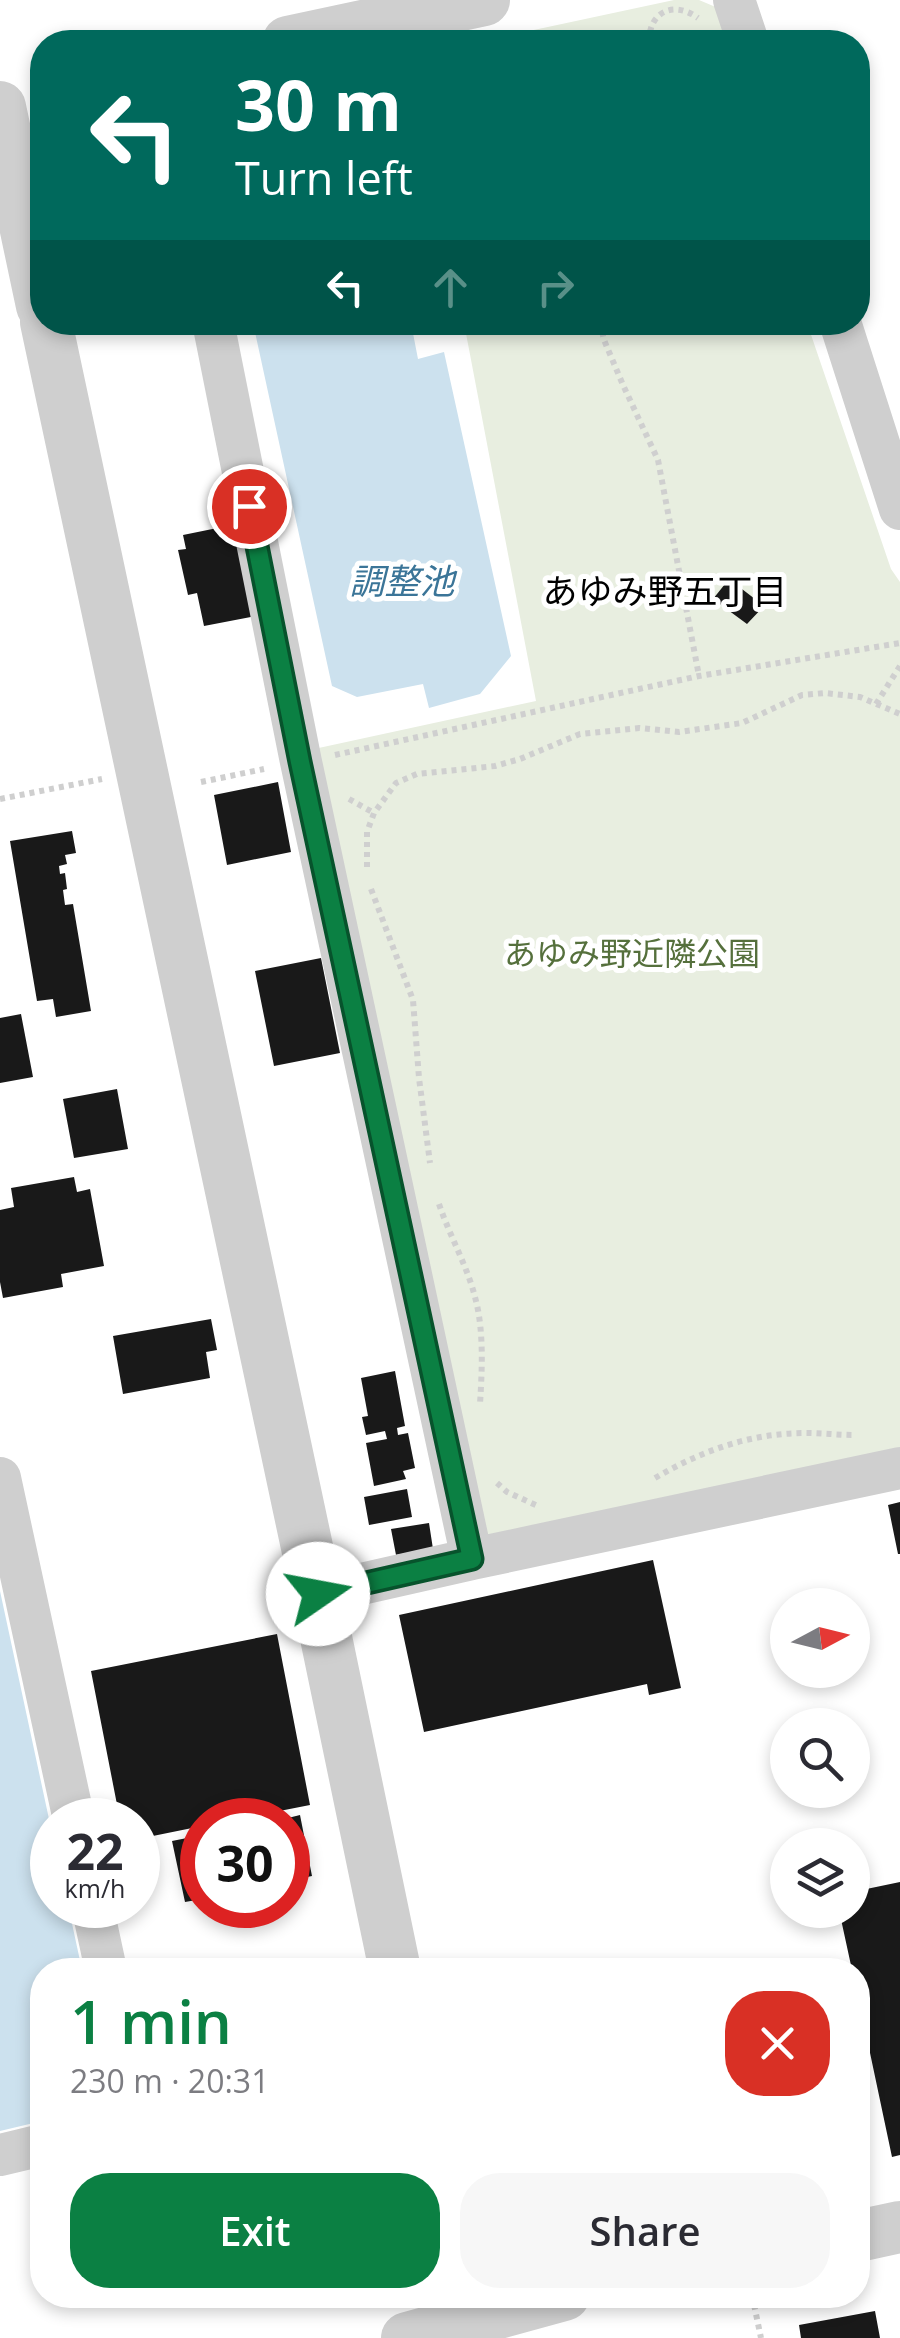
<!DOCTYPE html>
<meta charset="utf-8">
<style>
body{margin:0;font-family:"Open Sans","Noto Sans JP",sans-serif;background:#f7f7f7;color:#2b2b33;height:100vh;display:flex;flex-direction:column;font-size:38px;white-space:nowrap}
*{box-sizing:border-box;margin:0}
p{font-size:32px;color:#7c7c81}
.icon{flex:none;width:55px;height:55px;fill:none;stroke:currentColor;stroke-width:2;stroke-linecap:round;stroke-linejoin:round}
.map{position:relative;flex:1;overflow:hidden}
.drawer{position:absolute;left:30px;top:1958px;width:840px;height:350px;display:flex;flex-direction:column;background:#fff;border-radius:40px;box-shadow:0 5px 15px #0003}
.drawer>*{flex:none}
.top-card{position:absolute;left:30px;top:30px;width:840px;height:305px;border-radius:40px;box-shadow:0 5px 15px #0003;background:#00695c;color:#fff;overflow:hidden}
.needle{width:65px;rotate:83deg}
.tools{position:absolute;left:770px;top:1588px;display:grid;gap:20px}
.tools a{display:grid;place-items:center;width:100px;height:100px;border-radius:50%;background:#fff;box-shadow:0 5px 15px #0003;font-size:50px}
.speed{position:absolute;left:30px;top:1798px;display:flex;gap:20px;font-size:50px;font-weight:700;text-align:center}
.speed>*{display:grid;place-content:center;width:130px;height:130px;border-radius:50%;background:#fff;box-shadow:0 5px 15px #0003;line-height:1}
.speed small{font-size:25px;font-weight:400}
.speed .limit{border:15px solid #d22;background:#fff;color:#111}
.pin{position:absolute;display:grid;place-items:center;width:85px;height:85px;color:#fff;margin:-42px;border:5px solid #fff;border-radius:50%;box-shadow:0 2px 10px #0007}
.me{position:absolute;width:110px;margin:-55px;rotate:78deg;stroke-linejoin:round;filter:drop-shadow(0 0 8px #0008)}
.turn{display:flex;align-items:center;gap:35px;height:210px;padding:0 40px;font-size:45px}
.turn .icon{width:130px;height:130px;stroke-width:2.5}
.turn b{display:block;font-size:70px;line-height:85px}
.lanes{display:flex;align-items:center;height:95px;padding:0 40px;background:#0003;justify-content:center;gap:50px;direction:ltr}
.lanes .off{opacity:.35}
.round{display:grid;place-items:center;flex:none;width:105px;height:105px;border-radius:40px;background:#f7f7f7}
.overview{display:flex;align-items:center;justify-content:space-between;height:170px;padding:0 40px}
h1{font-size:60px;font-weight:600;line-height:75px;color:#0b8043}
.cta{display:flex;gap:20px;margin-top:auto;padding:20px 40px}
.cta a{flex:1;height:115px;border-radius:40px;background:#0b8043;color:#fff;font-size:40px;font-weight:600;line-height:115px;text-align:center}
.cta a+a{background:#f7f7f7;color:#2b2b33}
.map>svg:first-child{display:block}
</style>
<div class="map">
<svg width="900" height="2338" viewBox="0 0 900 2338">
<rect width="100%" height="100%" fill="#fff"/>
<!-- green -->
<path fill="#e8eee0" d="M674,0h25l19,8 10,34h-250z
M464,323h343l84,246 9,13v867l-402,92 -20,-14 -164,-778 222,-48z"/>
<!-- water -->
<path fill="#cce1ee" d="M253,323h158l7,36 26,-7 67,304 -31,38 -51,14 -6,-24 -66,13 -25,-11z
M0,1591l52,242v72h16l14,65h-40v151l-42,10z"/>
<!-- building -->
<path fill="#191919" d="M237,524l19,92 -52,10 -7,-33 -9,2 -10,-45 8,-1 -3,-14z
M729,579l35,27 -17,18 -34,-25z
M278,782l13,70 -64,13 -13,-70z
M72,831l4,22 -11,2 2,9 -8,2 1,8 5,-1 2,16 -4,1 2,15 8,-1 18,107 -35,6 -3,-18 -16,2 -27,-160z
M321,958l19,95 -66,13 -19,-95z
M21,1014l12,63 -33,6v-65z
M117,1089l11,60 -54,9 -11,-59z
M74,1177l3,15 13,-3 14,77 -43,8 2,13 -60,11 -3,-16v-72l14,-3 -3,-19z
M211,1319l6,31 -11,2 4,26 -87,16 -10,-58z
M395,1371l10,55 -8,2 1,7 10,-2 7,35 -12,3 3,8 -32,7 -8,-43 21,-4 -2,-8 -19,4 -4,-18 6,-1 -7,-38z
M407,1489l5,28 -43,8 -5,-28z
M900,1502v52h-2l-10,-49z
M429,1523l4,26 -37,6 -5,-26z
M653,1560l28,128 -32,7 -2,-11 -223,48 -25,-117z
M277,1634l33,171 -76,15h-32v6l-64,13v-19h-18l-29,-149z
M300,1815l12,61 -24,5v-63z
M202,1835v64l-17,3 -13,-61z
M900,1882v273l-8,2 -34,-161v-26h-6l-13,-60h13v-18z
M875,2311l5,27h-79l-2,-13z"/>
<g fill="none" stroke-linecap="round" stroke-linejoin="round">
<!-- path -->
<path stroke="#cfcfcf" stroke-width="6" stroke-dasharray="5 5" stroke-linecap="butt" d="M649,42c0,-30 24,-42 49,-24
M600,322l4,18 19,45 35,75 41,216
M876,704l24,-38
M335,755l364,-79 201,-33
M201,782l63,-13
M0,799l102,-20
M349,799l25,14
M367,867v-35l7,-19 22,-30 21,-9 78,-8 25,-7 60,-25 59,-6 40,4 63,-9 60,-28 23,-2 35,4 40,17
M371,889l42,111 6,78 11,85
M439,1204c11,33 29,63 37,97 8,32 6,70 4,103
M655,1478c48,-28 96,-45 151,-45 16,0 32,2 48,2
M497,1483l10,9 31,14
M752,2295l9,43"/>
<!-- minor -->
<path stroke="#cfcfcf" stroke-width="42" d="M734,0l14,42
M213,322l88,440 171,797 -155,35
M840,322l60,187
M0,1478l74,342
M472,1559l428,-91
M92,1905l14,65
M0,2155l42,-10"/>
<!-- tertiary -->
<path stroke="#cfcfcf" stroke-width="52" d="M288,42l196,-42
M0,107l42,199
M46,322l271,1272 78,376
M858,2236l42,-9
M407,2338l157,-43"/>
</g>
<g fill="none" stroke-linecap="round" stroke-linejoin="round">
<!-- route casing -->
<g stroke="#07532c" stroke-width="25">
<path id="route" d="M249,506l51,256 172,797 -154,35"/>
</g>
<!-- route -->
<use href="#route" stroke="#0b8043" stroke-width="18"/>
</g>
<g text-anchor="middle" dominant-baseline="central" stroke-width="10" stroke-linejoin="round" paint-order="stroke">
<!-- park labels -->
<g font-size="32" fill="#55703c" stroke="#fff">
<text x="632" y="952">あゆみ野近隣公園</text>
</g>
<!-- water labels -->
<g font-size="35" font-style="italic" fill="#3b7598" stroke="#fff">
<text x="402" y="580">調整池</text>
</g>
<!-- neighbourhood labels -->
<g font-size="35" fill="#000" stroke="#fff">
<text x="665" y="590">あゆみ野五丁目</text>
</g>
</g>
</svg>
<div class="tools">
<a><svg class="needle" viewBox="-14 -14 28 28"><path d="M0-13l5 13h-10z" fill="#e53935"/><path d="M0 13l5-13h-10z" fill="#7c7c81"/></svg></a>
<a><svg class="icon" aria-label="search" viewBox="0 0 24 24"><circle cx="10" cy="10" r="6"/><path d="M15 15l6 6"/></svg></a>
<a><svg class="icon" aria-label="layers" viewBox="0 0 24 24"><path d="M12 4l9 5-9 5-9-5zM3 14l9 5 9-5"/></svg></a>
</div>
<div class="speed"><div>22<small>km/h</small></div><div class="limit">30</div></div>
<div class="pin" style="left:249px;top:506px;background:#d93025"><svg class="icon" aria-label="arrive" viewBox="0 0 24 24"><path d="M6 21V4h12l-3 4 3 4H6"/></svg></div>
<svg class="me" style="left:318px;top:1594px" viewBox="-20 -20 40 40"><circle r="19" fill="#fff"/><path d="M0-13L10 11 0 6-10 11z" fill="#0b8043"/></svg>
<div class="top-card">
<div class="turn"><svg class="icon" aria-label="left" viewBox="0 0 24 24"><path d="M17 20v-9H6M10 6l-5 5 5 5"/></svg><div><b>30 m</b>Turn left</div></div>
<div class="lanes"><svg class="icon" aria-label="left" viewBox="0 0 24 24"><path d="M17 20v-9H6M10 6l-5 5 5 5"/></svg><svg class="icon off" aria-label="ahead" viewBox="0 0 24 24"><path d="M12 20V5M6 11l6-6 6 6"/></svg><svg class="icon off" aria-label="right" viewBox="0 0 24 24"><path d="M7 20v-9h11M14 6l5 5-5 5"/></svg></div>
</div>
<section class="drawer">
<div class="overview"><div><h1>1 min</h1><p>230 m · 20:31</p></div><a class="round" style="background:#d93025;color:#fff"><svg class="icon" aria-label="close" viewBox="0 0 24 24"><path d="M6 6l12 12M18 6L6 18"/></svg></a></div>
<div class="cta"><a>Exit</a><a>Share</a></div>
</section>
</div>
